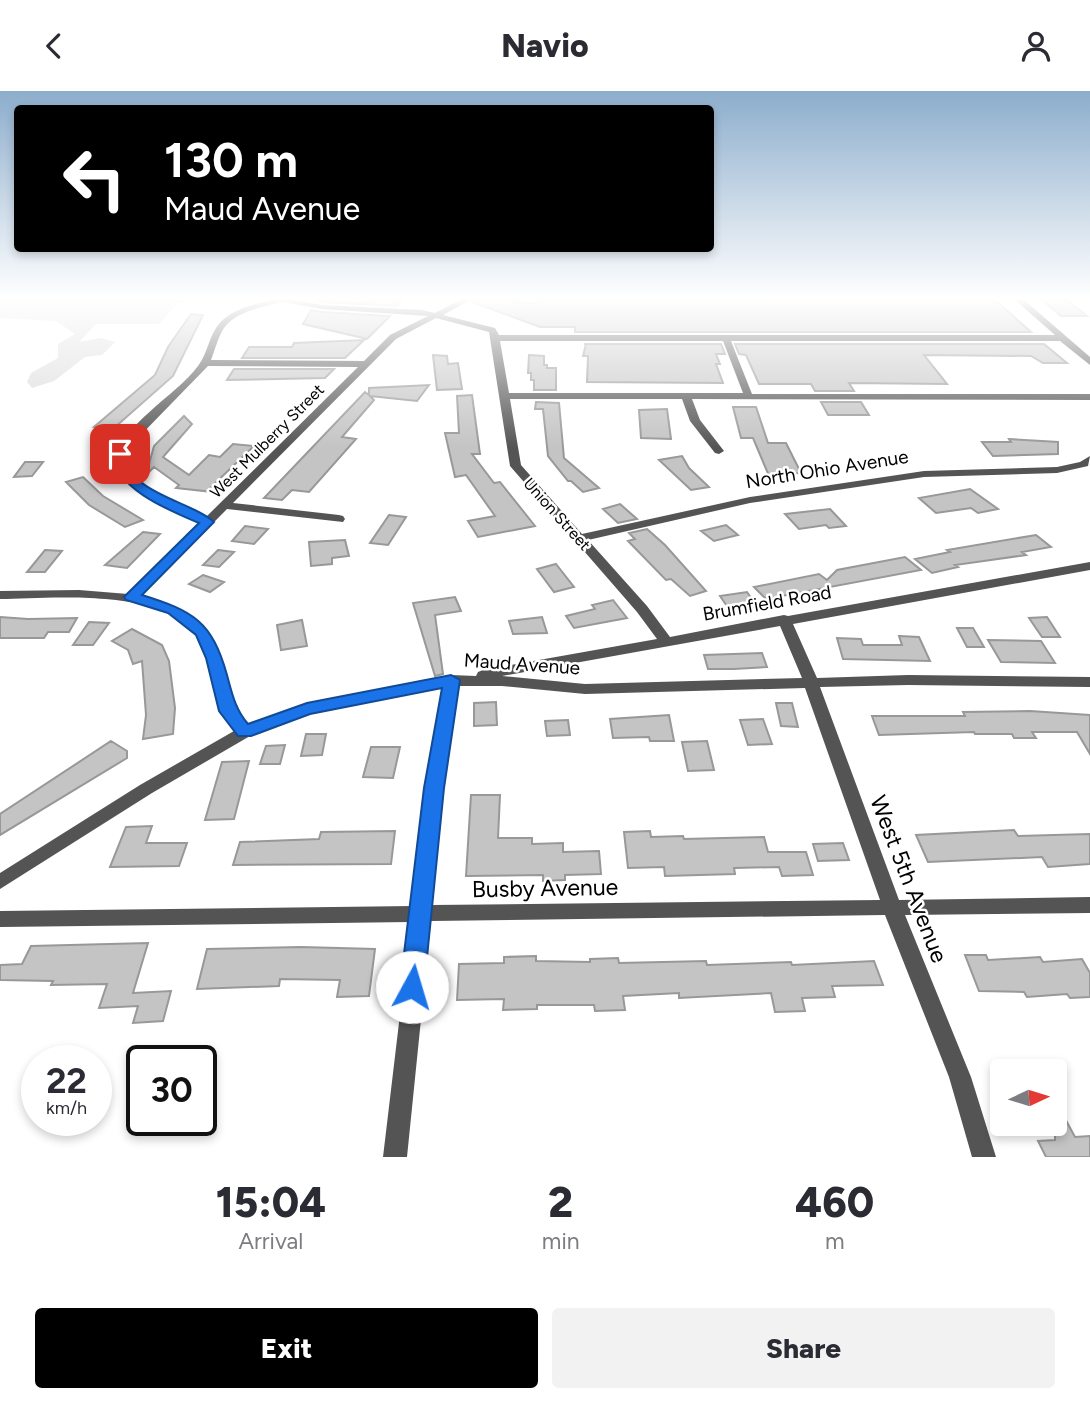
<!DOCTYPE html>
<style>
body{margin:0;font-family:Figtree,sans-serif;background:#f2f2f3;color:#2b2b33;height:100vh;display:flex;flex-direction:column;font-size:26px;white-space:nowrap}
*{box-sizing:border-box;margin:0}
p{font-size:23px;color:#7c7c81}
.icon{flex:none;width:38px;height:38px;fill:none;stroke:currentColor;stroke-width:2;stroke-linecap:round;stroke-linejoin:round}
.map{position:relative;height:1066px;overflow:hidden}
.panel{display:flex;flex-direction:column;background:#fff;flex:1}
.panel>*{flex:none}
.guide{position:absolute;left:14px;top:14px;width:700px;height:147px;border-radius:7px;box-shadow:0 4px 10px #0003;background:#000;color:#fff;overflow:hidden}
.needle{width:46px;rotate:86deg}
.tools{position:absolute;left:990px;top:968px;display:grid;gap:14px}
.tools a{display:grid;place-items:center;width:77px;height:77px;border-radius:7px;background:#fff;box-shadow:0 4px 10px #0003;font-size:35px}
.speed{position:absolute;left:21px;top:954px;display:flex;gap:14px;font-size:35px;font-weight:700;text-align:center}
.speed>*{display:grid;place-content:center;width:91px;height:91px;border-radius:50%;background:#fff;box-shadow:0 4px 10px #0003;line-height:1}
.speed small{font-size:18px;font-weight:400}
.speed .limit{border:4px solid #111;border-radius:10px;background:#fff;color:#111}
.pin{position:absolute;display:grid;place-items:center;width:60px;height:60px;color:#fff;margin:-30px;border-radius:14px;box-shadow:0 4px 10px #0006}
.me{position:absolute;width:77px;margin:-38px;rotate:6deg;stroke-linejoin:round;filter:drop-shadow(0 0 5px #0008)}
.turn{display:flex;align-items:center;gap:24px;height:147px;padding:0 35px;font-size:32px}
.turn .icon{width:91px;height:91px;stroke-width:2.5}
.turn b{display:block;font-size:49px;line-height:60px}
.eta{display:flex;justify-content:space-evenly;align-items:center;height:119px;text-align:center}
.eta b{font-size:42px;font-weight:800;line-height:49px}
.button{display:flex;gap:14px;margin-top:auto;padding:14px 35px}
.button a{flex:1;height:80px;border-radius:7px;background:#000;color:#fff;font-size:28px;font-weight:800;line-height:80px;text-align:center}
.button a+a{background:#f2f2f3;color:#2b2b33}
header{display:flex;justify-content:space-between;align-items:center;height:91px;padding:0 35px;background:#fff;font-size:32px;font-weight:800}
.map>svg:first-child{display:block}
</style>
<header><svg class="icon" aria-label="back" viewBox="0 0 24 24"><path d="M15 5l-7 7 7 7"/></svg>Navio<svg class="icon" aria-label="person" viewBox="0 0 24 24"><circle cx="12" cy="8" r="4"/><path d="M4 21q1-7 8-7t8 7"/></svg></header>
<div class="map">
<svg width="1090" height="1066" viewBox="0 0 1090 1066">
<rect width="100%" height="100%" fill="#fff"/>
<!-- green -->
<path fill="#dbdbdb" d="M0,208h200l-22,4 -19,21h-63l-17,18 22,-4 14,4 -13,13 -17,2 -31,24 -22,7 -5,-6 4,-9 27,-15v-14l17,-10 -19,-13 -56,-3z"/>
<!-- building -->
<path fill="#c4c4c4" stroke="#989898" stroke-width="2" d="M316,208h87l-6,7 -75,-4 -7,-1z
M474,208h36l22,5 10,-5h452l37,33h-456v-5h-35l-68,-25z
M1041,208h25l21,17h-26z
M311,219l11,2 68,4 -23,23 -64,-15z
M191,223l12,1 -30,61 -59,52 -20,-1 61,-52 13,-28z
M364,249l-19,18h-103l7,-11h43l2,-4z
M584,253h137l4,10h-9l4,10h-4l7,19 -136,-1 1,-26h-5l3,-12z
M735,253h309l23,19h-24l-12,-7 -107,-1 23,29 -98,-1 5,8h-39l-4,-7h-52l-13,-29 -7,-1z
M433,264l14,1 1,8 10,-1 4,26 -25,1z
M529,264l15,1v9h3v3h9v22h-22v-10h-3v-7h-3z
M234,278h100l-9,9 -98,2z
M429,294l-12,16 -47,-5 4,4 -32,37 14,2 -47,53 -17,-2 -10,10 -18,-2 101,-106 4,3v-7z
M472,304l8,59h-8l22,29 6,-1 35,44 -57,11 -10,-16 27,-5 -29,-41 -11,2 -10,-44h14l-2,-37z
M536,311l23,1 5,55 35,30 -16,4 -12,-11h-3l-20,-25 -5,-47h-8z
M821,311h40l8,13h-41z
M733,316h23l12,36h18l15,30 -32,3 -16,-38h-12z
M667,318l4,30 -30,-1 -2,-28z
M184,325l8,8 -29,33 26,18 20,-20 11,2 13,-13 21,2 -45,43 4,3 -37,-4 3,-3 -25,-18 -8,8 8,-29z
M1009,348l49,3v12l-65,2 -11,-14h29z
M682,365l7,12 20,19 -18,3 -32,-30z
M25,371h18l-11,14 -18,1z
M83,386l20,19 40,24 -18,7 -36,-22 -23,-23z
M970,398l28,20 -20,4 -7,-5 -35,5 -17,-15z
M620,413l17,15 -19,4 -15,-14z
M830,418l16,17 -17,2 -3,-3 -27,4 -14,-15z
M389,424l17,2 -18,28 -18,-2z
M726,434l12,10 -24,6 -13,-10z
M245,435l23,3 -14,15 -22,-3z
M647,438l18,16 41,46 -16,5 -19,-17 -5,1 -38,-39 7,-2 -6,-6z
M143,441l17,2 -33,34 -22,-3z
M1036,444l15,12 -29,5 4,3 -71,10 3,2 -26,6 -17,-14 35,-7 -3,-2z
M345,449l4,16 -17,2v6l-21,2 -2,-24z
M45,459l17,1 -17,21h-18z
M218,459l16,2 -15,15 -16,-2z
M905,466l16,13 -155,29 -12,-12 65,-13 8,6 10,-10z
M556,473l18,23 -20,5 -17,-23z
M203,484l21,7 -14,10 -21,-8z
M747,501l9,13 -27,4 -9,-13z
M455,506l6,14 -26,4 8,59 -8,2 -22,-73z
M613,509l14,18 -53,10 -8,-12 29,-7 -3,-4z
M0,526l28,2 49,-1 -8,14h-21l-4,6h-44z
M542,526l5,16 -34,1 -4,-13z
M1047,526l13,20h-18l-13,-19z
M302,529l5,26 -26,4 -4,-25z
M89,531l20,1 -16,22h-20z
M957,537h16l11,19h-17z
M132,538l30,16 7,16 6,47 -2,26 -30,5 3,-24 -4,-54 -9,3 -5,-14 -16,-9z
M899,545l20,1 11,24 -87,-2 -6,-21 24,1 2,6h39z
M988,549l53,1 14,22 -54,-1z
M762,562l5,14 -33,2h-26l-4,-14z
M496,611l1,23 -23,1v-23z
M776,612h16l6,24 -17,-1z
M1030,620l60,4v39l-13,-22h-45l4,6h-22l-2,-4h-37l-1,-2 -95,3 -7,-19h93l-2,-4z
M669,624l5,26h-24l-1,-4 -36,1 -3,-19z
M763,628l9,25 -24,1 -8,-25z
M568,629l2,15 -23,1 -2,-15z
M306,643h20l-4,21 -21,1z
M111,650l16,10v7l-127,77v-21z
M707,650l7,29 -26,1 -6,-29z
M285,654l-5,19h-20l6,-18z
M371,656h29l-7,31 -30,-1z
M249,670l-15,58 -29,1 17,-58z
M471,704h29l-2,43h34v6l31,-1v9l36,-1 2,23 -36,1v5l-22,1v-6l-77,1z
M152,735l-6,17h41l-8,23 -69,1 16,-40z
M1014,739l4,6 72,-2v30l-42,3 -6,-10 -114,5 -12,-27z
M395,740l-4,33 -158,1 7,-23 79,-3 2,-7z
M650,740l1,6 32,-1 1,3 80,-2 4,15h38l7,23 -31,1 -3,-9 -45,1 1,6 -70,2 -1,-9 -36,1 -4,-36z
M843,752l6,17 -31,1 -5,-17z
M148,852l-15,50 38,-2 -8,30 -30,2 5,-17 -39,2 8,-24 -56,1 2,-4 -53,-1v-15l22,-1 9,-18z
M301,856l74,2 -6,47 -32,1 3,-17 -60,-1 -1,7 -82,3 10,-40z
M965,864h21l2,5 52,-3 3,5 39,-3 8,14v24l-20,1 -3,-4 -40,3 -3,-5 -45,-1z
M536,865v5l54,1v-3l28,-1 1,5 87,-2 1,4 84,-3 1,3 82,-4 9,24 -51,1 3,11 -33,1 3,13 -30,1 -4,-19 -92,5v-5l-56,3 2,14 -30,1 -1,-6h-57v4l-34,1 1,-11 -47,1 2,-36 45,-1v-6z
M1055,1009l20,37 15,-1v21h-44l-8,-16 17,-1z"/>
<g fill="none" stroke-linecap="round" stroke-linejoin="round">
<!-- street -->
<path fill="#545454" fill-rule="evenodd" d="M274,208h16l32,6 100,5 13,3 27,-14h10l-29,16 52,13 4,7h556l-41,-36h9l67,58v8l-30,-24h-329l21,53h338v6l-398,-1 8,21 24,31 -5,3 -4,-1 -25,-32 -8,-22h-172l11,66 61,69 168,-37 174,-26 133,-4 23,-5 10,-6 -2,10 -31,7 -133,4 -174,26 -162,37 59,66 23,31 114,-22 4,1 302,-54v8l-297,54 24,54 91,-3 182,2v10l-182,-2 -88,2 79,213 191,-3v16l-185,2 66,162 25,80h-24l-23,-80 -64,-162 -454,6 -24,236h-24l28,-235 -411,5v-16l413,-5 20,-169 9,-50 -132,26 -60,23 -98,57 -152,96v-16l140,-88 94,-54c-24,-29 -18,-59 -33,-90 -26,-54 -150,-43 -201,-42v-8l79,-1 49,4 72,-71c-32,-13 -69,-27 -85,-59 5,-40 60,-67 83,-98 11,-14 11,-35 26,-47 14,-12 33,-15 50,-20zM282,211l40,7 106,7 -38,19 -26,26 -153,-1c4,-10 7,-23 13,-32 12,-17 39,-21 58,-26zM436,227l53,14 21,134 127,146 20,27 -174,31 -5,2 -2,4 -25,-1 -144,29 -60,21c-14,-17 -18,-34 -22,-55 -12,-49 -38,-62 -84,-74l86,-87 116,13 2,-3 -2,-3 -4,-1 -106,-12 163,-164zM500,250h223l20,52h-234zM208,275l150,1 -152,150c-20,-8 -78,-31 -80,-54 -1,-8 3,-14 7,-20zM780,535l22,52 -217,6 -83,-8zM458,595h44l83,8 220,-6 75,212 -448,5 17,-168z"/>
</g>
<!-- sky -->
<linearGradient id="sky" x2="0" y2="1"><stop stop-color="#8cadcc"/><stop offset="0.58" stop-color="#fff"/><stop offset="1" stop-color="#fff" stop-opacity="0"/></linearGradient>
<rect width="1090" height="357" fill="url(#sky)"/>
<!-- route -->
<path fill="#1a73e8" stroke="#114b97" stroke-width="2" d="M120,360l6,3c1,40 66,47 88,68l-72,73c51,16 70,26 85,80 5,18 8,34 21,49l59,-21 144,-28 9,5 -16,108 -20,199 -3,7 -9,3 -8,-3 -4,-7 24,-199 18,-100 -132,26 -59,22h-13l-19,-25 -13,-53 -10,-23 -28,-22 -42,-13 -2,-3 75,-74c-28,-12 -85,-34 -85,-69z"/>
<g text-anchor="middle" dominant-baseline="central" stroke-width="5" stroke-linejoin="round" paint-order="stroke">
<!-- far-street labels -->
<g font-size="16" fill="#000" stroke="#fff">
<text transform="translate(267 350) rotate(-45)">West Mulberry Street</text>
<text transform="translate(557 423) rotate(48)">Union Street</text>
</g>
<!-- street labels -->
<g font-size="19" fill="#000" stroke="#fff">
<text transform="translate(827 378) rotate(-9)">North Ohio Avenue</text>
<text transform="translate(767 512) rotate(-10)">Brumfield Road</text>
<text transform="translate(522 573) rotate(4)">Maud Avenue</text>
</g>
<!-- near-street labels -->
<g font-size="23" fill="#000" stroke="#fff">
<text transform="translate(909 788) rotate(69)">West 5th Avenue</text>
<text transform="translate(545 797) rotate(-1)">Busby Avenue</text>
</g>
</g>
</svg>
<div class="tools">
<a><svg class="needle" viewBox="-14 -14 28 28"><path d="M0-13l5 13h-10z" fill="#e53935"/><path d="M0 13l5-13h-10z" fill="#7c7c81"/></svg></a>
</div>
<div class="speed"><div>22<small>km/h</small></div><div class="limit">30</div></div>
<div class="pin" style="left:120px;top:363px;background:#d93025"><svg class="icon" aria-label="arrive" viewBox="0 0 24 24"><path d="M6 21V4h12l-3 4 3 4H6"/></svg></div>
<svg class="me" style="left:412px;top:896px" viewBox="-20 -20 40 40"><circle r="19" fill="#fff"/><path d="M0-13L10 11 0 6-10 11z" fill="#1a73e8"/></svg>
<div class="guide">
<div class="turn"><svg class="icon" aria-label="left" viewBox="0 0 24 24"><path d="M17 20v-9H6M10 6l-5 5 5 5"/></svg><div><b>130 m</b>Maud Avenue</div></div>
</div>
</div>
<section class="panel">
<div class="eta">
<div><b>15:04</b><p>Arrival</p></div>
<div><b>2</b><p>min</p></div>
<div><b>460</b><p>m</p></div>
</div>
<div class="button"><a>Exit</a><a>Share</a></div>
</section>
